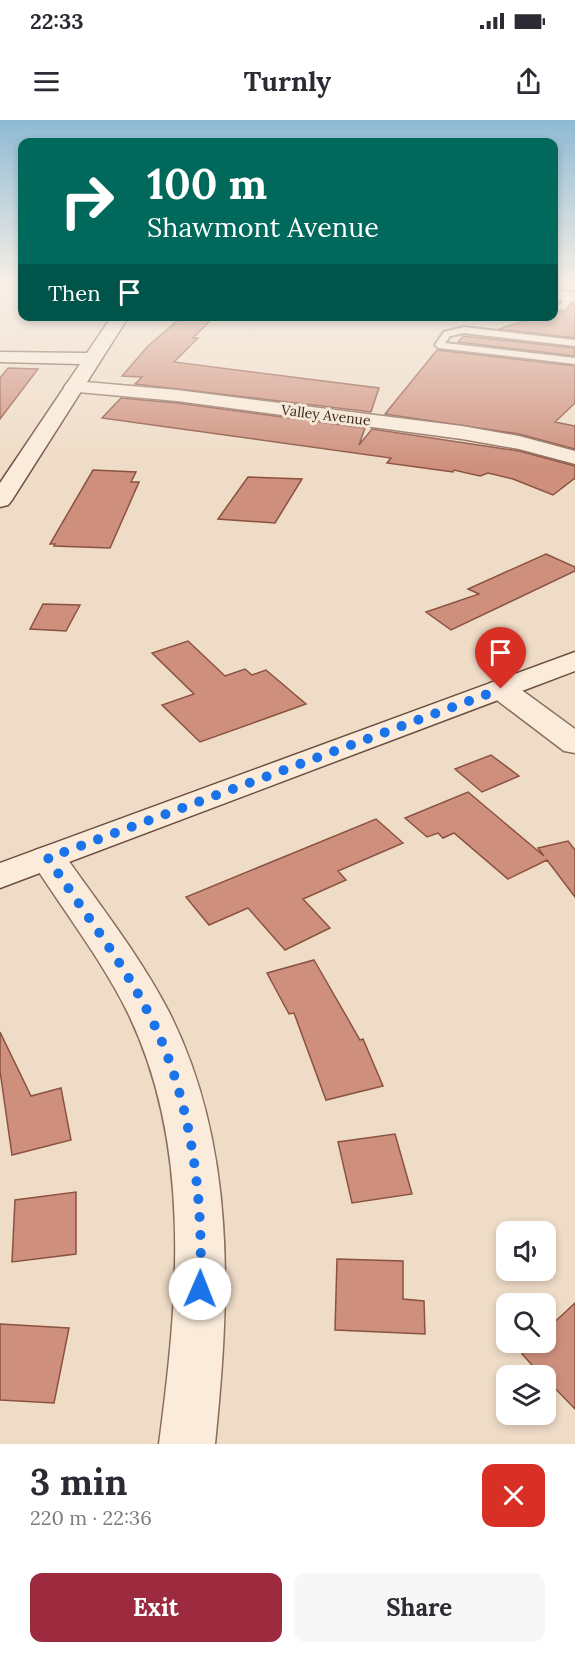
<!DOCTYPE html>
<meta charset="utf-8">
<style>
body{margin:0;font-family:Lora,serif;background:#f7f7f7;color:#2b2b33;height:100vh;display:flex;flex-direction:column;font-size:22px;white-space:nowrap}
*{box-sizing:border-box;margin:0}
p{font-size:20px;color:#7c7c81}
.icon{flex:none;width:33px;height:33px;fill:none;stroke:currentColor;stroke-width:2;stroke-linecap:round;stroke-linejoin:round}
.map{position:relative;height:1324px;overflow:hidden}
.panel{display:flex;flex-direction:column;background:#fff;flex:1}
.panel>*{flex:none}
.top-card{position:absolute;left:18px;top:18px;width:540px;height:183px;border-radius:12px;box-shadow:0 3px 9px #0003;background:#00695c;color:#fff;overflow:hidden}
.controls{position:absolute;left:496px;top:1101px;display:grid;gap:12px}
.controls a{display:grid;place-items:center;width:60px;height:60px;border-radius:12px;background:#fff;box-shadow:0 3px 9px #0003;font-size:30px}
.pin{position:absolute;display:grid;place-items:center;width:51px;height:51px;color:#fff;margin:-62px -26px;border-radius:50% 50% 50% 0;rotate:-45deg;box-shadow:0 0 6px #0007}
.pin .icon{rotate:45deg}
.me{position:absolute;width:66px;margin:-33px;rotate:1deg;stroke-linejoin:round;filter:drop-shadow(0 0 4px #0008)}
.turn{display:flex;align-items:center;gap:21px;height:126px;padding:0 30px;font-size:27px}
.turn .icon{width:78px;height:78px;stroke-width:2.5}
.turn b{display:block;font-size:42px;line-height:51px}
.then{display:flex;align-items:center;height:57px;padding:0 30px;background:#0003;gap:12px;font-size:22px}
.round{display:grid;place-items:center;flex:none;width:63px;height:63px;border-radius:12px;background:#f7f7f7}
.overview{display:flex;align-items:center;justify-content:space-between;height:102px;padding:0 30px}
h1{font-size:36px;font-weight:700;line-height:45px}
.primary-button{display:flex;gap:12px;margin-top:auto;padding:12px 30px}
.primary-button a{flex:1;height:69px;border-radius:12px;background:#9c2b3f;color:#fff;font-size:24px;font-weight:700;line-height:69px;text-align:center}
.primary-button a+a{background:#f7f7f7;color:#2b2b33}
.status{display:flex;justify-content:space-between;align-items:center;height:42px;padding:0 30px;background:#fff;direction:ltr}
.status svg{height:16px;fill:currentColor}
header{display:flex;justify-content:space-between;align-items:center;height:78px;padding:0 30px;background:#fff;font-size:27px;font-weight:700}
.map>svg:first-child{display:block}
</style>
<div class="status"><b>22:33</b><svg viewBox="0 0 49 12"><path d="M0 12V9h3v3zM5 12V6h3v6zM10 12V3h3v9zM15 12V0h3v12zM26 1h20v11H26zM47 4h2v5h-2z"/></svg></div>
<header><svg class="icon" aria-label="menu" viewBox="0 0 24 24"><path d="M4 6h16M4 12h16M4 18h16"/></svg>Turnly<svg class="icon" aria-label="share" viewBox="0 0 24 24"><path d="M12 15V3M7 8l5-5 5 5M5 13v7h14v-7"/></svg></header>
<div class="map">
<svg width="575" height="1324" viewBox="0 0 575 1324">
<rect width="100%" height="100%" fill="#efdcc7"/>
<!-- building -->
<path fill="#ce907d" stroke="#8b5241" stroke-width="1.5" d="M572,184h3v34l-76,-9 42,-13h13v-5l11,1z
M183,196h32l-22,22h5l-24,24 205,26 -8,24 -236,-28 7,-7 -20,-1 26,-30z
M463,216l112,12v8l-117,-14z
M437,230l138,16v37l-20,19 20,4v23l-56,-15 -134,-20z
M8,248l30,1 -38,50v-41z
M121,278l56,5 188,25 -6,17 13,-16 147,22 56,15v12l-22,17 -40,-16 -25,-6 -8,3 -26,-6 -1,2 -66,-9 4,-5 -289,-40z
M93,350l43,2 -5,10h8l-29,66 -56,-2 1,-2h-5z
M248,357l54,2 -27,44 -57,-4z
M546,434l29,13v4l-124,59 -25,-18 53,-18 -11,-5z
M43,484l37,1 -14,26 -36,-2z
M188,521l37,35 20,-7 7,6 14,-5 40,34 -106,38 -38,-37 32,-11 -42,-41z
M491,635l28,21 -37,16 -27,-23z
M468,672l76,64 -6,-8 30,-7 7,9v47l-28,-37 -39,19 -54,-46 -11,5 -5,-5 -11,4 -22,-19z
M376,699l27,24 -65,28 8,9 -43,19 27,29 -45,22 -37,-42 -39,17 -23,-28z
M314,840l46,80 3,-1 20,47 -57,14 -32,-87 -5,1 -22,-41z
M0,912l31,64 30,-8 10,52 -59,15 -12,-84z
M395,1014l17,60 -60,9 -14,-61z
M76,1072v62l-64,8 3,-62z
M337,1139l66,2v38l21,2 1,33 -90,-4z
M575,1183v106l-29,-30v-3h-4l-20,-22 10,-12h14v-12z
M0,1204l69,4 -15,75 -54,-3z"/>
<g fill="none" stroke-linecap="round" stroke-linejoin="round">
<!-- lane casing -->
<g stroke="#8c6d5c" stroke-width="4">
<path id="lane" d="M567,175l7,2 -9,13 -11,-1v-4h6z
M464,207l111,13v6l-111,-13 -14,3 -5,7 130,15v6l-136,-16 -4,-3 9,-13z"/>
</g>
<!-- street casing -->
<g stroke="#8c6d5c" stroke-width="3">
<path id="street" d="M74,261l103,9 285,36 57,10 56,15v13l-56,-15 -57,-10 -285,-38 -110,-10 -3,-4 3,-4z
M501,560l11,3 63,46v24l-11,-2 -74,-56 -4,-6 4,-6z
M48,726l13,4c37,53 78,104 108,162 68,135 61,286 46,432h-56c19,-144 34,-298 -32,-433 -27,-54 -65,-102 -97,-153l5,-8z"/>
</g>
<!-- secondary casing -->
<g stroke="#6e4e3f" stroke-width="3">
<path id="secondary" d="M554,170l21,2v10l-21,-2z
M112,196h17l-117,184 -4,5 -8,2v-24l80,-119 -80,-2v-10l87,1z
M575,532v19l-575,217v-25z"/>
</g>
<!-- lane -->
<use href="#lane" fill="#faebdb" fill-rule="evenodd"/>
<!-- street -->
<use href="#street" fill="#faebdb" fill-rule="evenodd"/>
<!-- secondary -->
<use href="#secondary" fill="#faebdb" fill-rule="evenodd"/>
</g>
<!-- sky -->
<linearGradient id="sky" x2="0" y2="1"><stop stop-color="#8ebad4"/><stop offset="0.47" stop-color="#f8efe6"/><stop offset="1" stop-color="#f8efe6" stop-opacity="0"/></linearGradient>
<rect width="575" height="347" fill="url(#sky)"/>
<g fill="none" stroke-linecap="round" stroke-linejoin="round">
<!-- route -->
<path stroke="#1a73e8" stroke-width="10" stroke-dasharray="0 18" d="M200,1169c4,-83 -7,-176 -41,-254 -28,-63 -73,-119 -111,-177l453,-169"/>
</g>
<g text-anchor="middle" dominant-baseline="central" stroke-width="6" stroke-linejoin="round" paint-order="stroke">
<!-- far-street labels -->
<g font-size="14" fill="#3c2820" stroke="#f6e8d7">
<text transform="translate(326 295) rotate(7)">Valley Avenue</text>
</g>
</g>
</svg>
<div class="controls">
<a><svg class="icon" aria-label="sound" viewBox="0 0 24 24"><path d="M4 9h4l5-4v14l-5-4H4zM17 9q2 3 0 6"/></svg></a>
<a><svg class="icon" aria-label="search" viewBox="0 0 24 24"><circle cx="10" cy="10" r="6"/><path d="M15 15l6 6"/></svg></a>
<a><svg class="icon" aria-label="layers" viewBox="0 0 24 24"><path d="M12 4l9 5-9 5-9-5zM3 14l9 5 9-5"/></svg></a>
</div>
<div class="pin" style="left:501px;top:569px;background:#d93025"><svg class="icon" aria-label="arrive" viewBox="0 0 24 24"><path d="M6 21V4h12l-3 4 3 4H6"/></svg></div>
<svg class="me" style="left:200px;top:1169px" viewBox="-20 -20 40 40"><circle r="19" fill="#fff"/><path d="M0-13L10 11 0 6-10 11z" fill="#1a73e8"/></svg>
<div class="top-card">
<div class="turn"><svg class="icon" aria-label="right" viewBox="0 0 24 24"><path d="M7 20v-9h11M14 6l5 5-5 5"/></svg><div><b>100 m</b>Shawmont Avenue</div></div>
<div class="then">Then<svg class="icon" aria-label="arrive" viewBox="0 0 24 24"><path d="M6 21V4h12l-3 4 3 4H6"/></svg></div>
</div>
</div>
<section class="panel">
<div class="overview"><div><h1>3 min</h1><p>220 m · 22:36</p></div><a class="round" style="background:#d93025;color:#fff"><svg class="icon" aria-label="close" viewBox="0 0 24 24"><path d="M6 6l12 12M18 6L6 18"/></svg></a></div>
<div class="primary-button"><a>Exit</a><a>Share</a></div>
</section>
